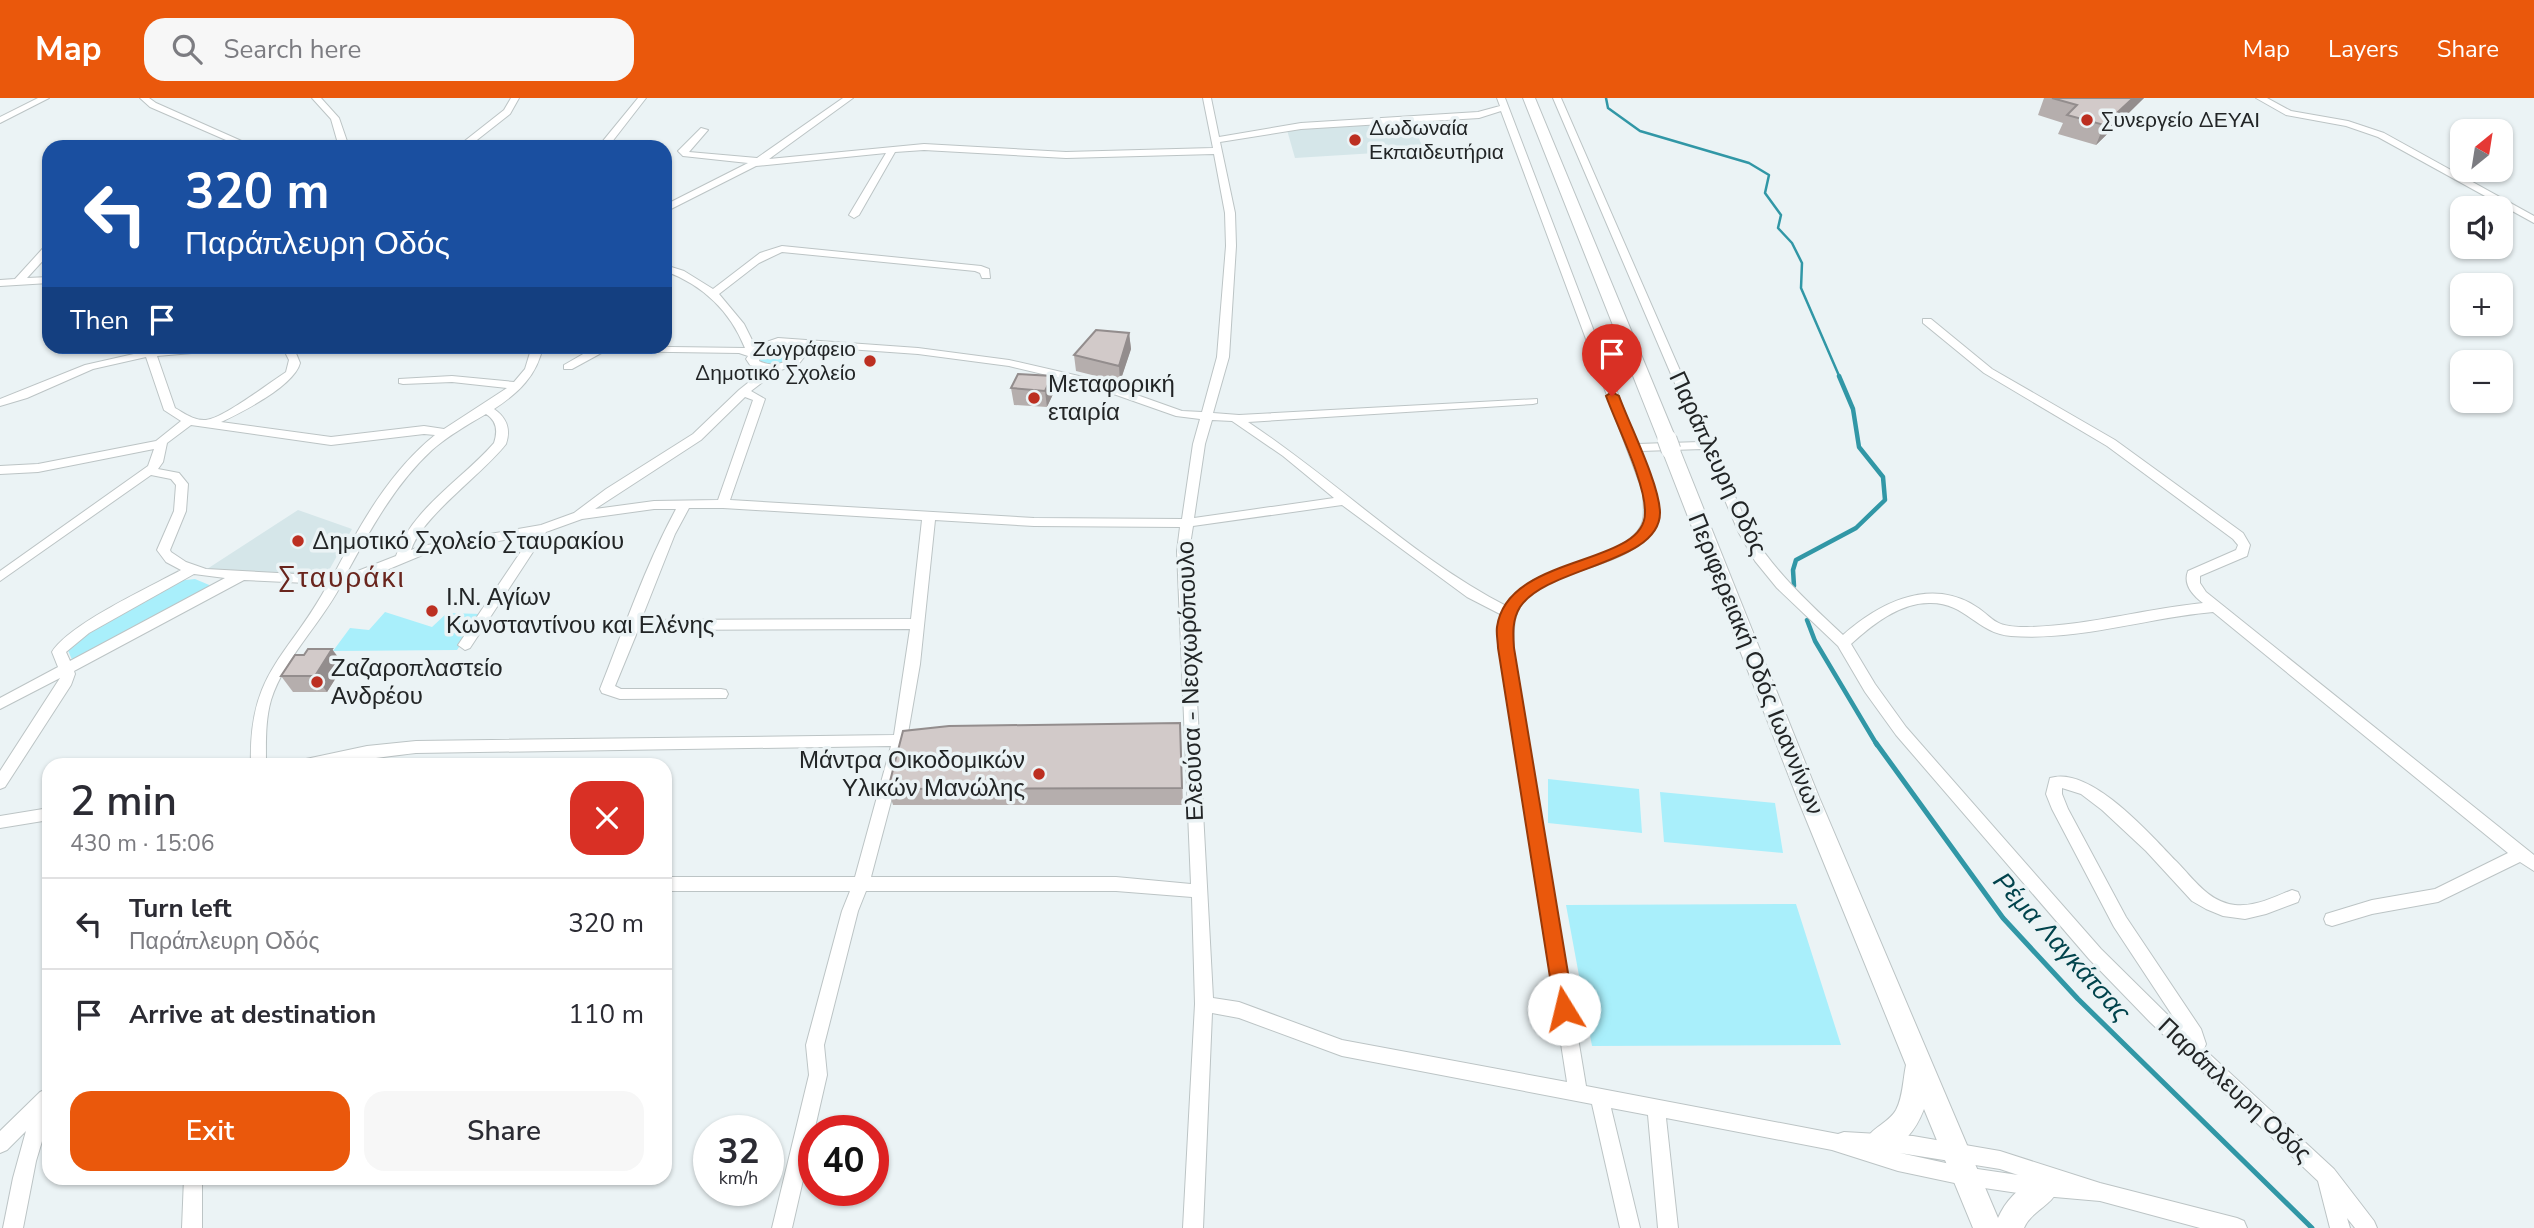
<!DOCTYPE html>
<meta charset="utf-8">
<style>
body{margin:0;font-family:"Nunito Sans",sans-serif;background:#f7f7f7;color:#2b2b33;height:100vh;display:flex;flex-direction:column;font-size:26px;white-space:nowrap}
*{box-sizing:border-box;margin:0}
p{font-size:23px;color:#7c7c81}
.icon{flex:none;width:38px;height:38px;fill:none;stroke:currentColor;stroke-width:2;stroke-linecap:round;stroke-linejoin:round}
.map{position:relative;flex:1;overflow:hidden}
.sheet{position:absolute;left:42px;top:660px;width:630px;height:427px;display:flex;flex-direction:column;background:#fff;border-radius:21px;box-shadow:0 2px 5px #0004}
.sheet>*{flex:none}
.banner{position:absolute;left:42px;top:42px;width:630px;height:214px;border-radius:21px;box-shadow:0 2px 5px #0004;background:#1a4fa0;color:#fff;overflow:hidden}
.needle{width:46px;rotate:30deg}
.tools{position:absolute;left:2450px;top:21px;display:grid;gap:14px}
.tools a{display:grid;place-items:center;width:63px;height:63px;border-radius:14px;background:#fff;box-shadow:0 2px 5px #0004;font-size:35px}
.speed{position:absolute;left:693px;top:1017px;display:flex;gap:14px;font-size:35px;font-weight:700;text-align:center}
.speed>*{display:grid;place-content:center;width:91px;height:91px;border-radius:50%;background:#fff;box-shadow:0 2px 5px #0004;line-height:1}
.speed small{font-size:18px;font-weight:400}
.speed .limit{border:10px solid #d22;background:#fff;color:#111}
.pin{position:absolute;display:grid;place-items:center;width:60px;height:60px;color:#fff;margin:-72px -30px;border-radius:50% 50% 50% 0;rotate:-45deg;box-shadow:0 0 7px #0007}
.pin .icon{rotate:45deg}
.me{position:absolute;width:77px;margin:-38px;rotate:351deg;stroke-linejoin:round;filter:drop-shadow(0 0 5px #0008)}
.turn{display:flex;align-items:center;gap:24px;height:147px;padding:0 28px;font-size:32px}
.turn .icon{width:91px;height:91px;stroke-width:2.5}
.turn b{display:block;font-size:49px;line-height:60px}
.then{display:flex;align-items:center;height:66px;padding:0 28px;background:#0003;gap:14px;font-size:26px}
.round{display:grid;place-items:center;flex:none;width:74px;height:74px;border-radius:21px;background:#f7f7f7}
.headline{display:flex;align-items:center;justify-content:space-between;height:119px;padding:0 28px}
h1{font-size:42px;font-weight:600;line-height:52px}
.cta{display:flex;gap:14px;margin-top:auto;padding:14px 28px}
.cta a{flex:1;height:80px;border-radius:21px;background:#ea580c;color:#fff;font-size:28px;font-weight:600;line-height:80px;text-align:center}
.cta a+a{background:#f7f7f7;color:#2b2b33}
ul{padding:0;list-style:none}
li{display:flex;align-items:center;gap:21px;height:91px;padding:0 28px;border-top:2px solid #e1e1e2}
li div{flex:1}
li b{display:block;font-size:26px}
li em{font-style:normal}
header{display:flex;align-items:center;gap:42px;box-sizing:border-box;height:98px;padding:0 35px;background:#ea580c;color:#fff}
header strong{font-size:33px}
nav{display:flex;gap:38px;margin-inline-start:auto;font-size:24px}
.search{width:490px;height:63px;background:#f7f7f7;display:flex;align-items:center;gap:18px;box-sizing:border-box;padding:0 24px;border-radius:21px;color:#7c7c81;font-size:26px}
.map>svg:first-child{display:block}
</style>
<header>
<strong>Map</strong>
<div class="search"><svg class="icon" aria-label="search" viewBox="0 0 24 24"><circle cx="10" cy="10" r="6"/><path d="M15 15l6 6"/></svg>Search here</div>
<nav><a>Map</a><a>Layers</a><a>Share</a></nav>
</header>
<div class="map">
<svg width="2534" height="1130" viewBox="0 0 2534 1130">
<rect width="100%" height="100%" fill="#ebf3f5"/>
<!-- built -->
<path fill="#d5e6e9" d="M1412,25l12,27 -129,8 -8,-28z
M298,412l54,19 -24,43 -8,4 -113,-7z"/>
<!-- green -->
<path fill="#a9effb" d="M775,248l15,1 3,9c-10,10 -22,11 -34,5l2,-10z
M195,481l19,8 -141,75 -6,-14 10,-9 99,-58z
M385,514l47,15 15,-14 35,1 -25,36 -124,1 17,-23 19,2z
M1548,681l91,10 3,44 -94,-10z
M1660,694l115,11 8,50 -119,-11z
M1796,806l45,141 -249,1 -26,-141z"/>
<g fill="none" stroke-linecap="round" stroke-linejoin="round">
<!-- stream-far2 -->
<path stroke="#3197a6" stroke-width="2.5" d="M1606,0l2,10 32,23 109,32 20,12 -4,18 16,22 -3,13 14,15 10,20 -1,25 39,90"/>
<!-- stream-far1 -->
<path stroke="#3197a6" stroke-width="4.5" d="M1794,488l-1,-16 3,-10 60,-32 29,-28 -2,-23 -24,-30 -6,-38 -14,-33
M1807,522l8,21 62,104"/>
<!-- stream -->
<path stroke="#3197a6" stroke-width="5" d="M1876,645l127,175 75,81 234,229"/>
<!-- minor casing -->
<g stroke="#bcc4c5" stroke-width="2">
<path id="minor" d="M38,0h11l-49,25v-6z
M140,0h9l7,5 99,44h-13l-92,-40z
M312,0h9l18,20 10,29h-10l-8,-28z
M511,0h8l-9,16 -42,33h-11l47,-37z
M638,0h8l-38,49h-10z
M843,0h10l-84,61 155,-15 142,8 147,-4 -10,-50h8l8,39 82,-14 177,-11 22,-6 -3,-8h8l132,346 63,-2 -147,-344h8l190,435c25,40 58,70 92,102 34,-30 82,-56 127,-32 27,15 19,24 57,24 60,-1 116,-18 176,-24 -11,-8 -20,-19 -15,-32l48,-21 2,-5 -5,-6 -126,-93 -123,-73 -61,-50v-4h8l61,50 123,71 128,93 7,12 -3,11 -47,20v7l6,9 328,263v16l-14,-9 -82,40 -66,12 -40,12 -6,-2 -2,-5 2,-5 46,-14 63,-11 73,-36 -295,-241c-67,6 -133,29 -202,24 -35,-3 -45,-34 -82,-33 -30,0 -57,22 -78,41l24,40 31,43 195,222 79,78 -66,-100 -62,-118 -6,-15 4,-16c40,-13 100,56 126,83 17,17 32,41 59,44 20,2 39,-8 57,-15l6,2 2,5 -2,5 -32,12 -21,5 -22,-3 -17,-7 -14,-8 -46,-50 -44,-41 -21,-16 -19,-6v6l6,15 58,108 75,112 5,15 -2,5 130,120 40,52 3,7h-22l-8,-10 3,10h-20l-12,-47 -168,-159 -61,-63 -193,-224 -31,-43 -27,-46 -61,-58 -22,-27 -16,-28 -36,-84 -63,2c5,13 12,27 15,41 18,89 -120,62 -139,124 -3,9 -2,22 -3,32l73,438 252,48 6,-2 69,4 87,15 100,32 137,35 7,3 3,7h-47l-100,-27 -69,-6 -67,-10 -66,-14 -66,-21 -166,-32 12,110h-20l-10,-113 -37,-7 29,120h-20l-28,-124 -250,-48 -103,-38 -27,-5 -9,215h-20l12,-224 -3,-107 -76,-6h-250l-8,20 -34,134 3,30 -35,153h-20l37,-153 -3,-30 36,-134 8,-20h-185v-14h190l36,-131 -475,7c-39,4 -78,12 -117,12l2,-4 5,-2 61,-13 49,-5 478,-6 16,-106 -272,1 -23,56 6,3h100l5,1 2,4 -2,4 -106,1 -18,-6 -2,-4c24,-60 45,-123 76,-180h-22l-72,10 -36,13 -76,116 -5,2 -7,-5 74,-110 -107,19 -72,30 -12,1c-21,40 -56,72 -70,115 -6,21 -5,43 -5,65h-15c-3,-94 38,-108 77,-181l-84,-4 -170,91 1,3 -4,11 -66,102 -5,2v-18l60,-93 -60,31v-11l58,-31 -6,-15c17,-28 98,-65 129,-82l-15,-8 -9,-12 17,-39 2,-26 -5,-6 -20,-4 -151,106v-10l148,-105 6,-17 -116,23 -38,2v-8l38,-2 118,-23 25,-20 -17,-11 -18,-53 -53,12 -66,29 -27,8v-7l85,-34 62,-14 2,-5h11l-1,3 21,-3h63l-5,3 -81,7 18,52c9,5 19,13 31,12 18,-2 63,-37 80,-48l3,-12 -7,-14h11l7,17c-6,23 -58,49 -79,59l110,15 93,-11 20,3 63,-41 -55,-6 -49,2 -4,-1v-4l53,-3 62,6 11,-13 7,-23h11c-6,30 -25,47 -49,63 13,9 17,20 12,35 -24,31 -84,72 -95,106l11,-4 119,-21 33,-12 32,-24 87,-55 46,-44 25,-20 -14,-5 -4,-6 2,-3 -9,-3 -134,-2 -33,18h-8v-4l33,-19 148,2c-15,-37 -42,-63 -80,-77v-6l19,6 29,18 47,-36 22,-7 199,20 8,3 1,9h-8l-2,-5 -5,-2 -193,-19 -23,11 -40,31 25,30 11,22 23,-8 140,10 91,12 83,19 90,32 20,1 15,-55 9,-111 -1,-33 -11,-59 -148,4 -142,-8 -29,2 -36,63 -5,3 -5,-3 37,-62 -130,13 -91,46v-7l83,-42 -65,-7 -5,-5 23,-23 7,2 -19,22 68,6zM1501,13l142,381c0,9 2,19 0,28 -7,36 -96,44 -122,69 -5,5 -9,12 -13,18 -95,-49 -171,-126 -260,-185l285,-18 4,-1v-4l-298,16 -26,-2 16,-56 7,-111 -1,-33 -15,-71 81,-13 178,-11zM779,246l16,3 2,5c-10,12 -24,16 -38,9l2,-9zM806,248l112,8 91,12 76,18 91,32 24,3 -7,25 -11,75 -148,-1 -304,-18 35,-101 -14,-8 26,-20 21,-6 10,-13zM745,299l8,3 -35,100 -64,1 -59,8 106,-69zM486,316c11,7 12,17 8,29 -31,36 -83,66 -98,113l-51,20c24,-44 49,-91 87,-126 16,-14 35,-25 54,-36zM1212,322l20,1 51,35 51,42 -140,20 11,-74zM191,327l140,20 93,-11 11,1c-46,37 -75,90 -102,141l-127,-7 -20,-7 -15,-10 -1,-2 16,-39 2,-27 -9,-11 -21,-4 5,-7 4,-19zM1342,407l125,92 35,18 -3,33 68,434 -225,-42 -103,-38 -26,-4 -24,-447 4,-25zM689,410h34l199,12 -11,99 -270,1 34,-86zM935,422l99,6 146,1 -3,24 14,333 -75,-7h-245l35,-132 18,-3 2,-4 -2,-4 -16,-1 12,-69zM194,476l31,4 -155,83 -4,-9 23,-19zM1900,1055l100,16 18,6 -54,-8z
M2256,0h11l24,13 57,10 36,12 150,83v7l-156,-86 -32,-11 -60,-11z
M49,147v9l-22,24 22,-1v6l-49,3v-6l15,-1 30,-33z
M49,710v12l-49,8v-12z
M49,990v30l-13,43 -13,67h-20l10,-50 13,-47 -19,19 -7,3v-22l40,-39z
M184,1080h18v50h-20z"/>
</g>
<!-- highway casing -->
<g stroke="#bcc4c5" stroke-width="2">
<path id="highway" d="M1523,0h12l141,341 -3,4h-12l-3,-4z
M1671,347l9,5 139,347 179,421c9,-21 26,-35 47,-44l10,4 4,10c-7,18 -28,23 -35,40h-51l-49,-119c-9,23 -21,37 -45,46l-10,-4 -4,-9c6,-15 23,-18 31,-32 7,-13 7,-31 10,-45l-109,-268 -135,-347z"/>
</g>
<!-- minor -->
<use href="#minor" fill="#fff" fill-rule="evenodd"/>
<!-- highway -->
<use href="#highway" fill="#fff" fill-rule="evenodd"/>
<!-- highway-bridge casing -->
<g stroke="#bcc4c5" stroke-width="21" stroke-linecap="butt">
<path id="highway-bridge" d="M1667,341l4,11"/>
</g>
<!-- highway-bridge -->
<use href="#highway-bridge" stroke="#fff" stroke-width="19"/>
</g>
<!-- wall -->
<path fill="#b5aead" d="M2044,0h100l-48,47 -38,-11 5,-11 -25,-8z
M1129,235l2,16 -11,33 -44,-11 -2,-16z
M1011,290l43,4 -7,15 -33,-2z
M344,567l-17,27h-34l-12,-16z
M1181,642l2,65h-290l-5,-16z"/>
<!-- shaded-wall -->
<path fill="#938d8d" d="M2133,0h11l-48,47 8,-20z
M1129,235l2,16 -11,33 -1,-16z
M1052,278l2,16 -7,15 -2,-16z
M332,551l12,16 -17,27 -12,-16z"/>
<!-- building -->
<path fill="#d2cac9" stroke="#938d8d" stroke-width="2" d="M2052,0h81l-29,27 -37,-10 10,-10z
M1096,232l33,3 -10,33 -45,-11z
M1018,276l34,2 -7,15 -34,-3z
M308,551h24l-17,27h-34l14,-21h9z
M1180,625l2,65 -294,1 15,-58 46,-5z"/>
<!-- route -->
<path fill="#ea580c" stroke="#983908" stroke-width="2" d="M1612,294l7,4c11,30 40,87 41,116 1,52 -113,54 -140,95 -8,13 -7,27 -6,41l60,361 -3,6 -7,3 -6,-3 -3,-6 -57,-361c0,-6 -2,-14 -1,-21 10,-74 148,-60 148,-114 1,-29 -28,-87 -39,-117z"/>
<!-- markers -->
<g fill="#bc2f21" stroke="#ebf3f5" stroke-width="2.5">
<circle cx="2087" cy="22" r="7"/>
<circle cx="1355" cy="42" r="7"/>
<circle cx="870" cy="263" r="7"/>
<circle cx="1034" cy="300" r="7"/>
<circle cx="298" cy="443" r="7"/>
<circle cx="432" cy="513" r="7"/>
<circle cx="317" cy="584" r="7"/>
<circle cx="1039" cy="676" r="7"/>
</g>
<g text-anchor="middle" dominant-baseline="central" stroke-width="7" stroke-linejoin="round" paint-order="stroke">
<!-- far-poi labels -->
<g font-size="21" fill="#222526" stroke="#ebf3f5" text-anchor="start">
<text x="2101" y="22">Συνεργείο ΔΕΥΑΙ</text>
<text x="1369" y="30">Δωδωναία<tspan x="1369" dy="24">Εκπαιδευτήρια</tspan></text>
<text x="856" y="251" text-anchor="end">Ζωγράφειο<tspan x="856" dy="24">Δημοτικό Σχολείο</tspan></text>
</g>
<!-- poi labels -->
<g font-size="24" fill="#222526" stroke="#ebf3f5" text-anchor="start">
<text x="1048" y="286">Μεταφορική<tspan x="1048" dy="28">εταιρία</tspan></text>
<text x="312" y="443">Δημοτικό Σχολείο Σταυρακίου</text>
<text x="446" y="499">Ι.Ν. Αγίων<tspan x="446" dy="28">Κωνσταντίνου και Ελένης</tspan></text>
<text x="331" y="570">Ζαζαροπλαστείο<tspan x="331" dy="28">Ανδρέου</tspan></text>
<text x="1025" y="662" text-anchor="end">Μάντρα Οικοδομικών<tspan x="1025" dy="28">Υλικών Μανώλης</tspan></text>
</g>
<!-- street labels -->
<g font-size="24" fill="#222526" stroke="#ebf3f5">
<text transform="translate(1718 365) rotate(65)">Παράπλευρη Οδός</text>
<text transform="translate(1756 566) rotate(68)">Περιφερειακή Οδός Ιωαννίνων</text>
<text transform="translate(1190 583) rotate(-92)">Ελεούσα - Νεοχωρόπουλο</text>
<text transform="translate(2235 992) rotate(43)">Παράπλευρη Οδός</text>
</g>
<!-- water labels -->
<g font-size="26" font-style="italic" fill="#01434c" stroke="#ebf3f5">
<text transform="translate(2062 849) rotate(48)">Ρέμα Λαγκάτσας</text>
</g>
<!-- quarter labels -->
<g font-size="28" letter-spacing="2" fill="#69251d" stroke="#ebf3f5">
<text x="342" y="480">Σταυράκι</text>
</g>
</g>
</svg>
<div class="tools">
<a><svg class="needle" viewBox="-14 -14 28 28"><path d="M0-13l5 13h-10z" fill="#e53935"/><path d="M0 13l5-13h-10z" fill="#7c7c81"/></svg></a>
<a><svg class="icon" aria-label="sound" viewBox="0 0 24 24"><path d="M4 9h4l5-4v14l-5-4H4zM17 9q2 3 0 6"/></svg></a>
<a>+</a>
<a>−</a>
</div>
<div class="speed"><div>32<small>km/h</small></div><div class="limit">40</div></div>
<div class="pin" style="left:1612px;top:298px;background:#d93025"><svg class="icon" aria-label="arrive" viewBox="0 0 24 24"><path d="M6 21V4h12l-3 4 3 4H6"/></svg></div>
<svg class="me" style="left:1564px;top:911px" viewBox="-20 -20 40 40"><circle r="19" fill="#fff"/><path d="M0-13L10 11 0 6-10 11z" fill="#ea580c"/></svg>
<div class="banner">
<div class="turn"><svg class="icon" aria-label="left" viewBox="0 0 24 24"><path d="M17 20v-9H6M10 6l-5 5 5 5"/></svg><div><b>320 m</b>Παράπλευρη Οδός</div></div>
<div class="then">Then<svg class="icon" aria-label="arrive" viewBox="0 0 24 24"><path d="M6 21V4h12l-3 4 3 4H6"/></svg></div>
</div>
<section class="sheet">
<div class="headline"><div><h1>2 min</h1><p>430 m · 15:06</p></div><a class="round" style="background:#d93025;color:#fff"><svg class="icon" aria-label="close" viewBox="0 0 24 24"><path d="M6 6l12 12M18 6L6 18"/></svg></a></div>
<ul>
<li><svg class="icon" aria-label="left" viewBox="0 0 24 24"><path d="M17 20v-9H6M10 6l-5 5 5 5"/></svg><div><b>Turn left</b><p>Παράπλευρη Οδός</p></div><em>320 m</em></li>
<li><svg class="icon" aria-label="arrive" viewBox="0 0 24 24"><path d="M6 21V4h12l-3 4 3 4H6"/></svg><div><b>Arrive at destination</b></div><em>110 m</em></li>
</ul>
<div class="cta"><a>Exit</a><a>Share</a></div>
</section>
</div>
